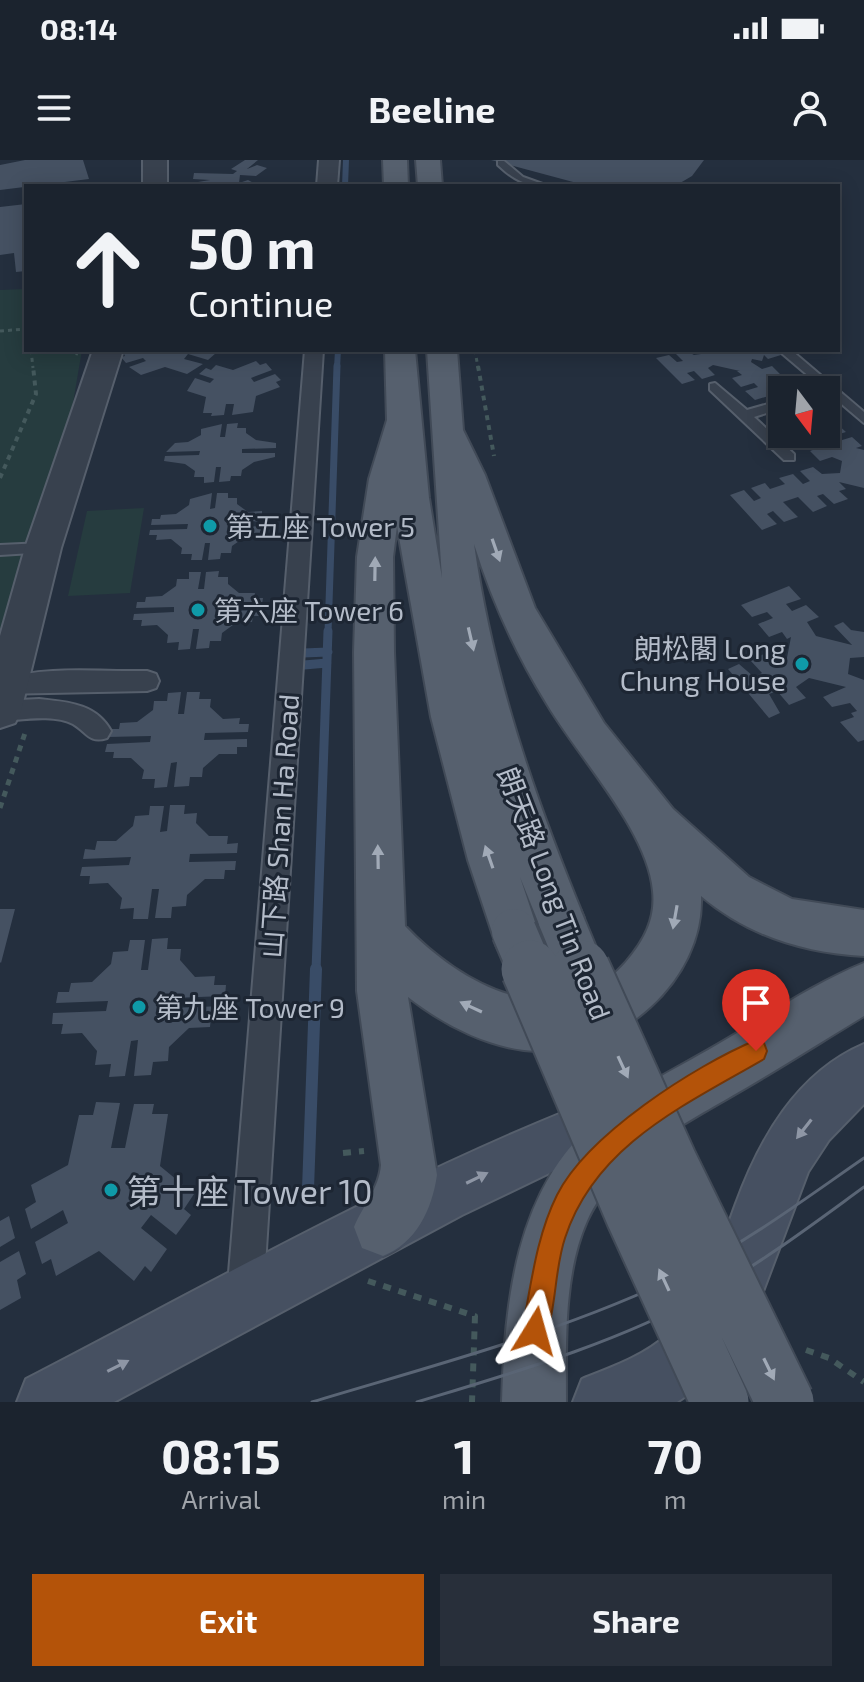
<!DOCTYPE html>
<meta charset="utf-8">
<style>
body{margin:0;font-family:"Exo 2","Noto Sans TC",sans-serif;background:#282f3a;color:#f1f3f6;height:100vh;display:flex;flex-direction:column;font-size:30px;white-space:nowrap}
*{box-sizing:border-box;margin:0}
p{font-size:26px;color:#a0a4aa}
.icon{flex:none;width:44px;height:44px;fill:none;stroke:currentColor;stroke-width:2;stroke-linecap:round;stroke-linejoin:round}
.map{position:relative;height:1242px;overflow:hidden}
.side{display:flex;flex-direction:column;background:#1b232e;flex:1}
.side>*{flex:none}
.hud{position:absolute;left:24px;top:24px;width:816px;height:168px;border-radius:0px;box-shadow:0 4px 20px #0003,0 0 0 2px #39404a;background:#1b232e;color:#f1f3f6;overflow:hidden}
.needle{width:52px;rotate:164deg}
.tools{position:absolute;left:768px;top:216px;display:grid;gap:16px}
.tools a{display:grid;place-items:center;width:72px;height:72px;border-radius:0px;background:#1b232e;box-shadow:0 4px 20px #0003,0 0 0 2px #39404a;font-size:40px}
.pin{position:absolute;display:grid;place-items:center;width:68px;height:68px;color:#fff;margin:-82px -34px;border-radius:50% 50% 50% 0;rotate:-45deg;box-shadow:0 0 8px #0007}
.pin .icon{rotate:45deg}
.me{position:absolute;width:88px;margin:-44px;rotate:8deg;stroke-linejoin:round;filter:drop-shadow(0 0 6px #0008)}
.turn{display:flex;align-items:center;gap:28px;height:168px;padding:0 32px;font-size:36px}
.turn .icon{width:104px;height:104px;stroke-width:2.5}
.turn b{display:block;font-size:56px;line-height:68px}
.eta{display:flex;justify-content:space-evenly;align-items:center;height:136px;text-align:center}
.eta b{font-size:48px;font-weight:700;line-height:56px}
.button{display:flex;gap:16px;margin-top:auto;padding:16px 32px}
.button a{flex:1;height:92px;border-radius:0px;background:#b45309;color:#fff;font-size:32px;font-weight:700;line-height:92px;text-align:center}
.button a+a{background:#282f3a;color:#f1f3f6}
.status{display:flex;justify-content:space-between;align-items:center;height:56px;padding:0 40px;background:#1b232e;direction:ltr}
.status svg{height:22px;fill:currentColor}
header{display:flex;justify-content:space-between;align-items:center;height:104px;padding:0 32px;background:#1b232e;font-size:36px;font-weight:700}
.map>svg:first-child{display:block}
</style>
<div class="status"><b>08:14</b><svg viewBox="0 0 49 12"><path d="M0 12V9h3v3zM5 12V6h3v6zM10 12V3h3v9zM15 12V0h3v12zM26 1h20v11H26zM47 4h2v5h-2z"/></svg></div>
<header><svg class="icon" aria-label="menu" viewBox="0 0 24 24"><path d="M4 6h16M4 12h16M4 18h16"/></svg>Beeline<svg class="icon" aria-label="person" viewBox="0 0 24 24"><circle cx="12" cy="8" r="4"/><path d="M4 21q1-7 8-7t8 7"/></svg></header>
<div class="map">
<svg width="864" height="1242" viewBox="0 0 864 1242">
<rect width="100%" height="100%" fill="#242f3e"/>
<!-- green -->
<path fill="#263c3f" d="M26,129v61h56l-17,100 -65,193v-353z
M144,348l-14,85 -62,3 19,-85z"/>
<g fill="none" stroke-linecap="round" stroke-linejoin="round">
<!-- stream-far3 -->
<path stroke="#394c67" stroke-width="6" d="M345,26l1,-26
M337,208l1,-18"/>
<!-- stream-far2 -->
<path stroke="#394c67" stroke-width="7" d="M328,473l9,-267"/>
<!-- stream-far1 -->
<path stroke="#394c67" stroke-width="9" d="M303,493l25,-1
M304,505l23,-2
M316,811l12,-340"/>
<!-- stream -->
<path stroke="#394c67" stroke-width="12" d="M308,1029l8,-220"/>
</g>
<!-- building -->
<path fill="#455162" d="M25,0h58l6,19 -89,11v-25z
M245,0h13l-11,9 10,-4 10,3 -11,8 -16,-1 -1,8 9,-3 11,6h-68l1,-3 18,-3 -17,-1 1,-6 39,1 4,-3 -6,-2z
M491,0h213l-12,16 -17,10h-87z
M26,44v67l-10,1 -2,-19 -14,2v-48z
M129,190h82l5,3 -8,7 -20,-6 -4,5 19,5 -16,10 -22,-7 -24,8 -12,-8 17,-6 -3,-3 -17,5 -5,-6 4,-1 -2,-4z
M685,190l9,5 14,-2 1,-3h66l6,5 -13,4 -4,-4 -2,6 -10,-2 -1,3 11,7 10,-3 9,9 -12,4 4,4 13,-4 9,9 -40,12 -10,-9 13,-4 -4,-4 -13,4 -9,-9 10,-3 -5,-4h3l-27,-6 -5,3 7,7 -13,4 -8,-8 -7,2 8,7 -13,4 -26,-26 13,-3 8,7 6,-1 -8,-8z
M256,201l4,4 6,-2 6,7 -21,8 3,4 21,-8 6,6 -5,2 4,5 -24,9 -3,16 -21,3 2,-11h-8l-2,11 -13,1 1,-3h-9l3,-16 -19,-6 8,-13 15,5 4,-4 -15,-5 7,-6 5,2 5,-5 17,5z
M826,254l20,18 -13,4 6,5 13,-4 10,9 -6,2 8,2v38l-25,-6 7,7 -7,2 9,8 -14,5 -11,-10 -6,2 10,10 -14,6 -15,-15 -15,5 15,15 -14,5 -11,-11 -6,3 10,10 -15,6 -32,-35 14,-5 10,11 7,-3 -10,-10 14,-5 5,6 15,-5 -6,-6 14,-4 10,10 7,-3 -10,-10 13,-4 9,7 18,-1 2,-12 -10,-4 -12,4 -10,-10 13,-5 -5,-5 -13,5 -11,-10 32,-2z
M238,263l-1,5h9v5l10,7 20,3v5l-34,1v4h33v4l-21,5 -12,8 -1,6h-10l-1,5 -11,1 2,-15h-5l-2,15 -10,1v-6h-10l1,-6 -10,-7 -21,-3 1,-5 34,-1 1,-4 -34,1 9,-9 13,-1 13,-7v-6l21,-5 -2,13h5l2,-13z
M212,333l-2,16 5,-1 2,-15h11v5h9v6l11,8 14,-1v5h8l-1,5 -36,1 -1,5 37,-1 -1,6 -8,-1v5l-15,1 -13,9 -1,7h-10l-1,6 -12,1 2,-17h-5l-3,17h-11l1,-6h-11l1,-6 -11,-9 -15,1 1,-5h-8l1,-5 37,-1 1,-5 -37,1 1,-6h8l1,-4 15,-1 13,-9 1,-6z
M219,411l-1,6h10v7l11,9h16l-1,5h9l-1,6 -39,2v5l39,-1 -1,6h-8l-1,6h-15l-15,11 -1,8h-11l-1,7 -13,1 3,-20h-6l-3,20 -12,1 1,-8 -12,1 1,-8 -11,-10 -16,1 1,-6h-9l1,-6 40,-2v-5l-38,1 1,-6h8l1,-5 16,-1 14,-10 1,-7h12v-7h12l-3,17h6l2,-17z
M789,426l12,13 -15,5 6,7 14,-6 13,12 -12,5 9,14 36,9 -18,-19 9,-4 8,8 13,2v25l-14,1 -2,16 16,6v60l-6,2 -18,-20 14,-5 -3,-4 6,-2 -7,-8 -18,4 -9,-10 23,-10 -37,-9 -13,9 10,11 -17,7 -12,-14 -8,3 11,19 -11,5 -41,-49 11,-5 15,13 8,-4 -12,-13 16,-7 10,11 8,-4 2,3 5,-26 -4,2 -5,-7 -13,5 -11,-13 15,-6 -6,-6 -15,5 -11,-12z
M181,532l-3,22h6l3,-22h13l-1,7h12l-1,8 13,12 17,-1 -1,6h10l-1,8 -43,1 -1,7 43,-1v8h-10v7h-18l-16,14 -1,9h-12l-1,9 -15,1 3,-25 -6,1 -4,24 -13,1 1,-9h-13l2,-9 -13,-12h-18l1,-6h-9l2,-8 43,-2 1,-6 -43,1 1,-8h10l1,-6 17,-1 16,-12 1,-9h13l1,-8z
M170,645h15l-1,9 13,-1 -1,10 13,13h19l-1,8 11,-1 -1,10 -47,1 -1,8 47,-1 -1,9h-10l-1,9h-19l-18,16 -1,11 -14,1 -1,11h-16l4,-29h-7l-4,30h-15l1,-11 -14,1 2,-11 -14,-15 -19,1 1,-8h-10l2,-9 47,-2 2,-8 -48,2 2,-10 10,1 2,-9h19l17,-15 2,-10 14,-1 1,-9h14l-4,26 7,-1z
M0,749h15l-14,54 -1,-1z
M168,778l-1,11h14l-1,11 15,17 20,-1 -1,9h12l-1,11 -53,2 -1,10 52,-2 -1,11h-11l-1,10 -21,1 -20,19 -1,14 -15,1 -2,13 -17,1 4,-36 -7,1 -6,35 -16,1 2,-13 -16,1 2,-14 -15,-18 -21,1 2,-10h-11l1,-11 53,-2 2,-10 -52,2 2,-11h11l2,-9 21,-1 19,-18 2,-12 15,-1 2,-11h15l-4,30h7l4,-31z
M96,942l24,1 -9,45h14l9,-44h20l-2,10h16l-8,52 34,28 -10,15 7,6 -15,20 -25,-20 -10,13 26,21 -16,23 -6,-6 -11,15 -35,-30 -43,25 -5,-17 -9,5 -7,-22 33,-19 -5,-13 -32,19 -6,-20 11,-7 -5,-17 37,-20 11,-50h14z
M9,1056l6,22 -15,9v-26z
M19,1091l7,23 -9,6 4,18 -21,12v-48z"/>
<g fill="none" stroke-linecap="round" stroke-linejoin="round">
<!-- service casing -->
<g stroke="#565f6c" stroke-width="4">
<path id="service" d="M498,1h6l19,16 25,9c-23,0 -34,-6 -50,-21z
M778,190h13l73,62v11z
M715,223l32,27 35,-10v8l-28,9 40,37v6h-10l-74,-70v-6z
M43,383l5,1v8l-48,3v-10z"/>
</g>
<!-- pedestrian casing -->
<g stroke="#565f6c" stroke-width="4">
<path id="pedestrian" d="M305,190h18l-60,947 -5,13 -13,5 -13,-5 -5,-13z
M147,511l9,3 3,7 -3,7 -9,3 -147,3v-14c45,-15 100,-8 147,-9z
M39,539c27,3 57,4 72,32l-4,7c-18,6 -20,-6 -34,-14 -19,-10 -52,-4 -73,-3v-20z"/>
</g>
<!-- minor casing -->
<g stroke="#565f6c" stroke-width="4">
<path id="minor" d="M319,0h20l-2,26h-20z"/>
</g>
<!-- tertiary casing -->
<g stroke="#565f6c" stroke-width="4">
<path id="tertiary" d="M143,0h24v26h-24z
M93,190h30l-62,198 -40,163 -6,12 -15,5v-92l25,-88z"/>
</g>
<!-- secondary casing -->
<g stroke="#565f6c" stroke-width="4">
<path id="secondary" d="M864,884v60l-35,36 -21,32 -55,146 -23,41 -16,18 -37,25h-104l9,-23c30,-12 62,-23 86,-45 38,-34 50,-82 67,-128 24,-66 61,-133 129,-162z
M625,928l19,8 8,19 -8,19 -82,33 -100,48 -348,187h-97l9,-23c197,-102 391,-213 599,-291z"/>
</g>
<!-- primary casing -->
<g stroke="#414a57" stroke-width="4">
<path id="primary" d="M383,0h24l1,26h-24z
M416,0h24l2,26h-24z
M385,190h30l14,148 13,80 -15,-228h30l6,80 22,45 50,133 69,115 69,86 76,68 43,22 72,11v46c-60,-3 -117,-21 -163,-60 3,85 -83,159 -165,155 -46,-2 -92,-26 -128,-54l29,178c-5,35 -21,68 -54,81l-21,-8 -8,-21c9,-22 25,-38 27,-62l-24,-174 -3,-339 3,-95 12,-78 18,-59zM397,366l34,191 37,143 29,87 17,7 17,-7 7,-16 -18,-54 23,57 17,7 17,-7 7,-16c-50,-122 -92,-243 -110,-374 18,57 42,110 73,160 32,54 101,127 106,187 3,28 -9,50 -27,71 -68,77 -165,23 -221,-36l-11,-274 -1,-95z
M864,803v53c-38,23 -76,47 -115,70 -59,35 -132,69 -162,135 -24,54 -21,123 -21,181h-64c3,-99 13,-212 94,-281 35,-31 78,-51 119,-75 49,-28 97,-62 149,-83z"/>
</g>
<!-- path-far3 -->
<path stroke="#44595c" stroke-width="3" stroke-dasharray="4 4" stroke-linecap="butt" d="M0,171l26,-2
M31,190l2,18
M60,190l18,4
M475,190l3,18"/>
<!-- path-far2 -->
<path stroke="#44595c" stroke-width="4" stroke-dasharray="5 5" stroke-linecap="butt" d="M478,206l16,90
M0,318l36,-84 -3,-28"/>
<!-- path-far1 -->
<path stroke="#44595c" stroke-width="5" stroke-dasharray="6 6" stroke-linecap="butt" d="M0,648l25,-75"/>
<!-- path -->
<path stroke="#44595c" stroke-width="6" stroke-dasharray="8 8" stroke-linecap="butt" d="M343,993l21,-2
M368,1121l107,35 -3,86
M806,1190l23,8 35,24"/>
<!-- service -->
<use href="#service" fill="#38414e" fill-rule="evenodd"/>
<!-- pedestrian -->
<use href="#pedestrian" fill="#38414e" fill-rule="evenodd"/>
<!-- minor -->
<use href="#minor" fill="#38414e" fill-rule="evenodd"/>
<!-- tertiary -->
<use href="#tertiary" fill="#38414e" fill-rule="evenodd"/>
<!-- secondary -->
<use href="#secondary" fill="#465061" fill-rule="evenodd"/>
<!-- primary -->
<use href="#primary" fill="#56606e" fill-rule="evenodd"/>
<!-- tram -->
<path stroke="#5a6575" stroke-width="3" d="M312,1242c126,-38 255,-71 373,-129 64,-32 121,-75 179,-115
M417,1242c99,-30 200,-59 290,-109 56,-31 106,-69 157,-106"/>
<!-- primary-bridge-far1 casing -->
<g stroke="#414a57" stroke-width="48" stroke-linecap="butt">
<path id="primary-bridge-far1" d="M560,758l22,53
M514,771l17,40"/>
</g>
<!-- primary-bridge casing -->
<g stroke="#414a57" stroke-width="61" stroke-linecap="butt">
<path id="primary-bridge" d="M530,809l105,247 85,186
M581,809l87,193 117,240"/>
</g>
<!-- primary-bridge-far1 -->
<use href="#primary-bridge-far1" stroke="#56606e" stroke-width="44"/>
<!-- primary-bridge -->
<use href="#primary-bridge" stroke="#56606e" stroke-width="57"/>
</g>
<!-- one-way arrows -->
<defs><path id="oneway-solid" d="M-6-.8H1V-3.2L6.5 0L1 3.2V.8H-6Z" transform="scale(2)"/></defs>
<g fill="#a1aab7">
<use href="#oneway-solid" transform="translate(496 390) rotate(71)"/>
<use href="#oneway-solid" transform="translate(375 409) rotate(-89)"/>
<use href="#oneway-solid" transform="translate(471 479) rotate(77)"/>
<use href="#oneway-solid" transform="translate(378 697) rotate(-91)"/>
<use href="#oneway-solid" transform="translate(489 697) rotate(-109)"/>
<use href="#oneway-solid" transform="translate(675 757) rotate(100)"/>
<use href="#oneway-solid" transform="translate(471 847) rotate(-155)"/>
<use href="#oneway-solid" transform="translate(623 907) rotate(65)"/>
<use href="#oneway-solid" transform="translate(664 1120) rotate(-115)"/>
<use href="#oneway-solid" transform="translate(769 1209) rotate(64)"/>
</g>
<g fill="#8e96a5">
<use href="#oneway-solid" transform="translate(804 969) rotate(128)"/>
<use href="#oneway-solid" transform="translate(477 1018) rotate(-26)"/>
<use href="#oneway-solid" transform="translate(118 1206) rotate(-27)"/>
</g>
<!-- route -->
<path fill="#b45309" stroke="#753606" stroke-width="2" d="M756,880l8,3 3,8 -3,8c-79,46 -169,86 -199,179 -11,33 -8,70 -21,102l-9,4 -9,-4 -4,-9c9,-45 14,-94 35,-136 30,-60 137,-129 199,-155z"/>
<!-- markers -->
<g fill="#0f9aa8" stroke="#1d2633" stroke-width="3">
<circle cx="210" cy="366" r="8"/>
<circle cx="198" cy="450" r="8"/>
<circle cx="802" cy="504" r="8"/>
<circle cx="139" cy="847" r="8"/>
<circle cx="111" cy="1030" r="8"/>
</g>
<g text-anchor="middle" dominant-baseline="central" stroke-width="6" stroke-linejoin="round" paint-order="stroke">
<!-- poi labels -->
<g font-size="28" fill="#b4bcc9" stroke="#1d2633" text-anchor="start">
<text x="226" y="366">第五座 Tower 5</text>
<text x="214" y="450">第六座 Tower 6</text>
<text x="786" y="488" text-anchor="end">朗松閣 Long<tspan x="786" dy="32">Chung House</tspan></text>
<text x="155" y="847">第九座 Tower 9</text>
</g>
<!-- street labels -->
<g font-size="28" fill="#b4bcc9" stroke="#1d2633">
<text transform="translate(279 666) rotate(-86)">山下路 Shan Ha Road</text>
<text transform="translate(555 733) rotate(69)">朗天路 Long Tin Road</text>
</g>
<!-- near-poi labels -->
<g font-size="34" fill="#b4bcc9" stroke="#1d2633" text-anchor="start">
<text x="127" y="1030">第十座 Tower 10</text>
</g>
</g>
</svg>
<div class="tools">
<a><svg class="needle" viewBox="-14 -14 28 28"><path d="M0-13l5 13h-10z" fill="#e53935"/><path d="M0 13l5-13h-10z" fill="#a0a4aa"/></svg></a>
</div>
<div class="pin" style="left:756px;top:891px;background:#d93025"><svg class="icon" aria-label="arrive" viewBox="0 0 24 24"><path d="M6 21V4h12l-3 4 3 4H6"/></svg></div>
<svg class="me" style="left:535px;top:1171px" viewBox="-20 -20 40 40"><path d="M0-17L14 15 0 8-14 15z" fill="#b45309" stroke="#fff" stroke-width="4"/></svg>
<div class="hud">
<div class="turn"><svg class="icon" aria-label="ahead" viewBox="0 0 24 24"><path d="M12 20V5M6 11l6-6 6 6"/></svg><div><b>50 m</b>Continue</div></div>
</div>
</div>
<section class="side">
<div class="eta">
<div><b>08:15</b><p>Arrival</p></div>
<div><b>1</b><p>min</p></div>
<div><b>70</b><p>m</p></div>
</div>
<div class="button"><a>Exit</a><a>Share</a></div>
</section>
